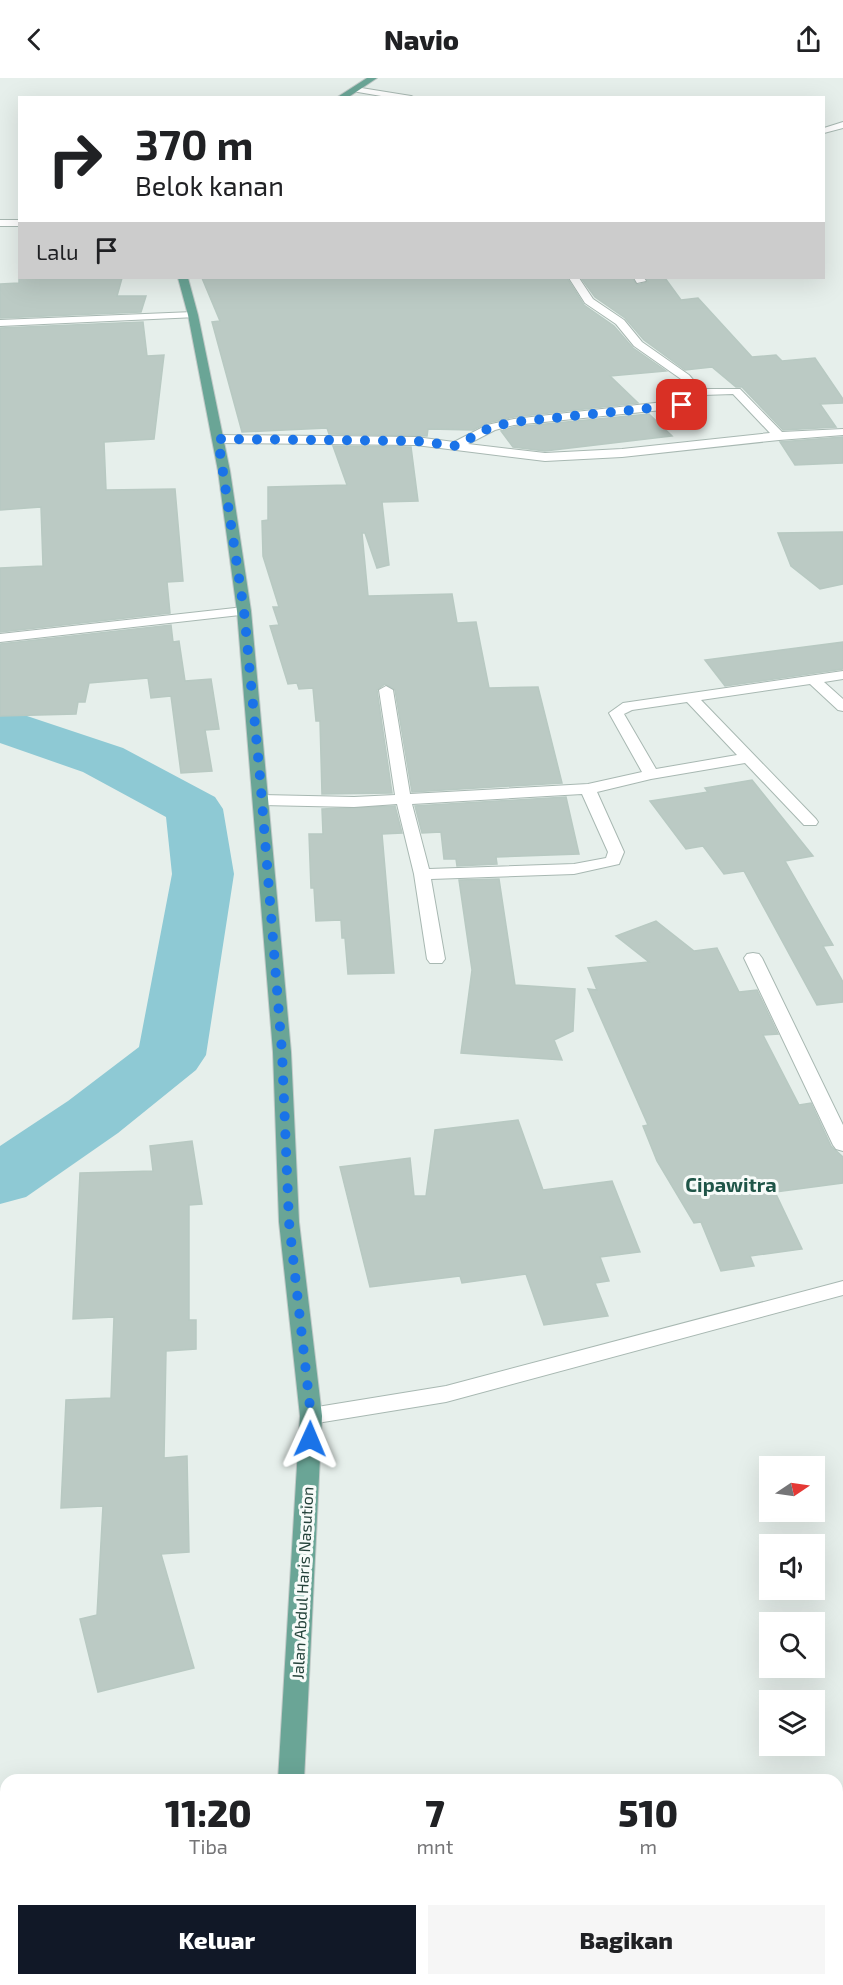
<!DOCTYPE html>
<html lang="id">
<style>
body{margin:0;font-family:"Exo 2",sans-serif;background:#f6f6f6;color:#202124;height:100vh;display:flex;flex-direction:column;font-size:22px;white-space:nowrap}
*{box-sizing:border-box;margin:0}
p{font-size:20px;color:#757577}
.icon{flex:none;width:33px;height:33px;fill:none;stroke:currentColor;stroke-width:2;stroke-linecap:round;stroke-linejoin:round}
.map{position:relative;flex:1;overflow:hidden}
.drawer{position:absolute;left:0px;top:1696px;width:843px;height:212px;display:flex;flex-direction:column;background:#fff;border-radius:18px 18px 0 0;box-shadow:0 6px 24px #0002}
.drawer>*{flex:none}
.hud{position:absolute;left:18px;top:18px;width:807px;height:183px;border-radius:0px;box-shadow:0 6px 24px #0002;background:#fff;color:#202124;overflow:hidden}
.needle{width:39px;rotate:77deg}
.buttons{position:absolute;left:759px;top:1378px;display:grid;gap:12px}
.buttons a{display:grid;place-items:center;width:66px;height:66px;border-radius:0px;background:#fff;box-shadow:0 6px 24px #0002;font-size:30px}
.pin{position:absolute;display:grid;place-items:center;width:51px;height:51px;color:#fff;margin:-26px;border-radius:12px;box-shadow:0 3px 9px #0006}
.me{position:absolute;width:66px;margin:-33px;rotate:1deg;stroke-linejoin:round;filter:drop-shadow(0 0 4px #0008)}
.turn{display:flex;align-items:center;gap:21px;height:126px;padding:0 18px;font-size:27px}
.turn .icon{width:78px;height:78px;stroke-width:2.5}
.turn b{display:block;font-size:42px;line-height:51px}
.then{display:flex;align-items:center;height:57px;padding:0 18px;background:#0003;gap:12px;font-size:22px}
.eta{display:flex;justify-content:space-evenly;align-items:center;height:102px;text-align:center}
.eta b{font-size:36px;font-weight:800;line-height:42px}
.action{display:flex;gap:12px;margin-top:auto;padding:12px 18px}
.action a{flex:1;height:69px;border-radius:0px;background:#111827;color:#fff;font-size:24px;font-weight:800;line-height:69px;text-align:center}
.action a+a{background:#f6f6f6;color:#202124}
header{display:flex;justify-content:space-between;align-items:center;height:78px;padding:0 18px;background:#fff;font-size:27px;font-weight:800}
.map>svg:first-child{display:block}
</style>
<header><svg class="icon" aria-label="back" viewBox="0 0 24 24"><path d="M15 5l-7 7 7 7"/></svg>Navio<svg class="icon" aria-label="share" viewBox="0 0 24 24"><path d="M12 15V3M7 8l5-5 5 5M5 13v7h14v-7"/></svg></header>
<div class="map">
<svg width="843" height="1907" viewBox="0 0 843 1907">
<rect width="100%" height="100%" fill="#e6efeb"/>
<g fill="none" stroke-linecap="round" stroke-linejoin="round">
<!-- river -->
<path fill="#8ec9d4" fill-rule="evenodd" d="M0,629l123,41 92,49 8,12 11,65 -28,181 -10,15 -78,63 -92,64 -26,7v-58l68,-45 71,-54 33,-173 -6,-57 -83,-45 -83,-29z"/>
</g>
<!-- building -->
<path fill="#bbcac4" stroke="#b8c9c2" stroke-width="1.5" d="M19,200h103l-5,18h29l-5,16 -141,6v-34l19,-1z
M202,200h365l17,27 30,21 19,22 33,23 -56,5 28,27 -124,14 -27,6 -14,7 -45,-1 -1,7 -98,-2 -2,-6 -85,4 -30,-110 8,-1z
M581,200h51l5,7 11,-3 -2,-4h19l16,22 17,-2 54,59 24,-2 6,6 33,-3 28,41v4l-23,1 16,23 -53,3 -41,-43h-6l-24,-20 -27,3 -41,-30 -19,-22 -30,-21z
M143,244l4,34 17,-1 -10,84 -50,3 2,48 69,-1 8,92 -16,1 3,31 -170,19v-64l43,-2 -2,-59 -41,3v-182z
M649,336l23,22 -127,15 -32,-4 -12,-16 13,-4z
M843,359v26l-48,2 -15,-23z
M333,368l78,1 7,54 -36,1 7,63 -12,3 -12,-35h-3l6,63 84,-2 5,29 19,-1 13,66 49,-1 24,96 -150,9 -17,-102 -10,-6 -8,6 15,103 -70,1 -2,-73h-4l-3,-33 -14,1 -2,-6 -9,1 -18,-58 9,-1 -6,-18h6l-16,-51 -1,-35 6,-1v-33l79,-2z
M843,454v52l-23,5 -29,-23 -13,-33z
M171,547l2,17 6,-1 6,40 26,-2 8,50 -14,1 7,41 -31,2 -10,-77 -20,2 -3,-20 -59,5 -4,19h-7l-2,12 -76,2v-72z
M843,564v27l-118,17 -20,-26z
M752,702l61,76 -28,5 48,84 -10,1 20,36v20l-26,3 -73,-134 -20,3 -21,-28 -17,3 -36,-48 58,-9 -3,-4z
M566,719l13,57 -83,3 1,7 -40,2 -1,-7h-12l-3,-27 -19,1 -7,-27z
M395,728l7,27 -20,1 12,139 -46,1 -3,-36h-3l-1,-18 -25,1 -2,-33h-3l-2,-54h14l-1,-25z
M499,801l16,106 60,4 -2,42 -19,9 8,20 -101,-7 11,-83 -13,-90z
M656,843l38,30 23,-3 22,44 18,-2 21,44 -15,1 36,70 12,-2 20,43 12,11v26l-68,9 27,57 -52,7 4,10 -33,5 -20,-49 -7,1 -37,-62 -14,-35 5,-1 -60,-136 9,1 -9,-22 61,-6 -33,-26z
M518,1042l25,70 69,-9 28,71 -40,5 9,24 -14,2 13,33 -64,9 -18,-51 -64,9 -2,-7 -90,11 -30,-120 70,-9 4,38h12l9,-66z
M192,1063l10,63 -13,1v115h7v29l-30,2 -2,107 23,-2 2,96 -28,2 33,114 -96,24 -18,-73 17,-4 6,-109 -42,2 5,-108 45,-2 3,-81 -41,2 7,-146 73,-2 -3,-25z"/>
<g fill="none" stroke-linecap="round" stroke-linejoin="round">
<!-- minor casing -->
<g stroke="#a8b8b2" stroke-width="2">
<path id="minor" d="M355,9l56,9 4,2h-22l-41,-7 -1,-2z
M843,44v6l-19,5v-5z
M0,142h20v6h-20z
M569,200h10l14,21 31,21 18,22 47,33 12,14h39l42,43 61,-3v6l-64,5 -157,17 -77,4 -129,-16 -198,-2 -6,-4 6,-4 198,2 38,5 33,-17 27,-6 176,-20 2,-7 -11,-13 -47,-33 -18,-22 -31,-21zM733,316l37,39 -148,16 -77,4 -77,-9 27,-14 19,-5 168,-17 17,-5 4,-8z
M634,200h10l2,3 -9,2z
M193,234l4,1v4l-197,9v-6z
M244,529l5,1 2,3 -2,3 -249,28v-8z
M843,593v8l-19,3 19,17v12l-5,-1 -28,-26 -109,16 115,119 2,3 -2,3h-12l-59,-62 -94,16 -54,13 27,60 -5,12 -45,10 -143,5 14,80 -3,4h-12l-3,-4 -13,-85 -17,-70 -43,3 -92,-2 -8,-5 8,-5 92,2 41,-2 -16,-105 7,-4 7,4 17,104 178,-10 54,-12 -33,-59 14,-10zM687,624l50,53 -81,14 -32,-55 8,-4zM582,716l26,58 -2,6 -32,6 -145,5 -17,-65z
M753,875l6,1 3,4 81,167v26l-7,-2 -3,-4 -89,-187 3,-4z
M843,1203v14l-397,107 -135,22 -8,-2 -3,-6 3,-6 8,-2 135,-22z"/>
</g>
<!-- major casing -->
<g stroke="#c2cac8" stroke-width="2">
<path id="major" d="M367,0h10l-30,20h-11z
M178,200h10l10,37 32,156 21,140 40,441 8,170 23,194 -18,364h-26l22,-364 -21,-194 -6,-170 -36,-441 -19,-140 -30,-156z
M295,1902h28v5h-28z"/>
</g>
<!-- minor -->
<use href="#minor" fill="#fff" fill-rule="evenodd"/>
<!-- major -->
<use href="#major" fill="#6aa596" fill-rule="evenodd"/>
</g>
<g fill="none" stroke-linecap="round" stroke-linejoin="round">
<!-- route -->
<path stroke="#1a73e8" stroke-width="10" stroke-dasharray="0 18" d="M310,1361l1,-23 -22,-194 -7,-170 -22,-275 -16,-166 -26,-172 198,2 40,5 35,-19 23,-5 168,-17"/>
</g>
<g text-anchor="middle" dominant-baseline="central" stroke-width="6" stroke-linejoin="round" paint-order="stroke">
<!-- street labels -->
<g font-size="16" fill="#24423a" stroke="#f7fbf9">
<text transform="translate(302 1505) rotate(-87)">Jalan Abdul Haris Nasution</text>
</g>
<!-- quarter labels -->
<g font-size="20" font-weight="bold" fill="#1f5548" stroke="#f7fbf9">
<text x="731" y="1106">Cipawitra</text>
</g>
</g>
</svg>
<div class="buttons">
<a><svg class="needle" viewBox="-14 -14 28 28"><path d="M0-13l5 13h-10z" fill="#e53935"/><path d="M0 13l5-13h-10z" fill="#757577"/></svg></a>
<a><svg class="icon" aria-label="sound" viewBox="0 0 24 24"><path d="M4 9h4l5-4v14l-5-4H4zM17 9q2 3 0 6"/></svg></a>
<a><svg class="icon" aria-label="search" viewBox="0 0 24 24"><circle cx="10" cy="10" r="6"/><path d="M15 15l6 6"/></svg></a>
<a><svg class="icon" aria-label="layers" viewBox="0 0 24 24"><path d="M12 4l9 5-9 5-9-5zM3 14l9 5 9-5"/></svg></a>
</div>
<div class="pin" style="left:682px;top:327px;background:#d93025"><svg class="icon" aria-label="arrive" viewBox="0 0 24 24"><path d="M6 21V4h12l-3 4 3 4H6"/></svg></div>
<svg class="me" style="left:310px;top:1361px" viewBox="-20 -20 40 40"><path d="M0-17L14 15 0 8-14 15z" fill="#1a73e8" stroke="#fff" stroke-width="4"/></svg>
<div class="hud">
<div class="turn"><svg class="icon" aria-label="right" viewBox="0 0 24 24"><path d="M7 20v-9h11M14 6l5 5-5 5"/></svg><div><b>370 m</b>Belok kanan</div></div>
<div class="then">Lalu<svg class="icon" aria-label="arrive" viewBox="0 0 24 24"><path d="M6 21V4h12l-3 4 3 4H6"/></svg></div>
</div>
<section class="drawer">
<div class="eta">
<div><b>11:20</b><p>Tiba</p></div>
<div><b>7</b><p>mnt</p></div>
<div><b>510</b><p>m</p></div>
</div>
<div class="action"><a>Keluar</a><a>Bagikan</a></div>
</section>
</div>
